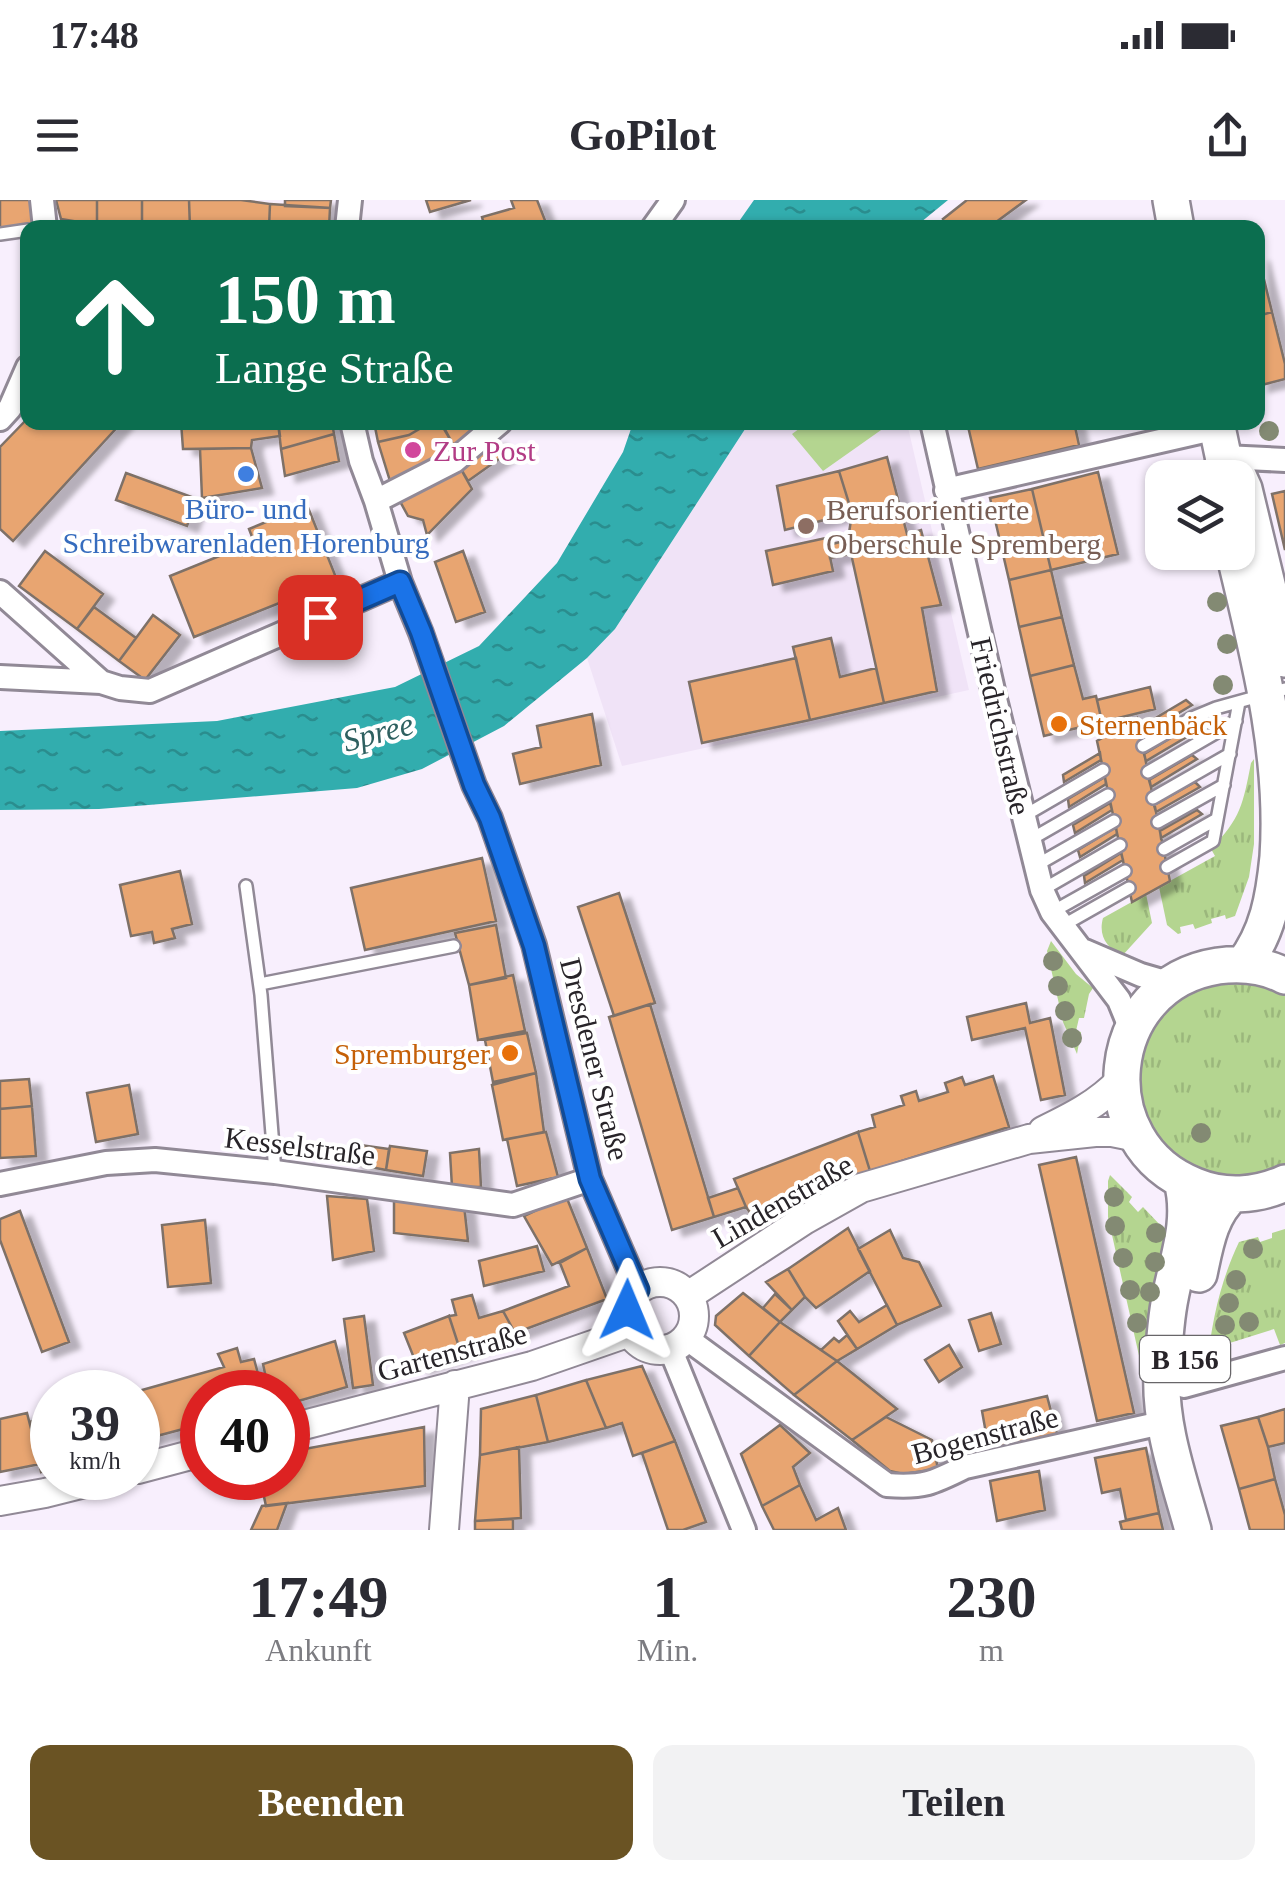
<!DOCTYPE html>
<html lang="de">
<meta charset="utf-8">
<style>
body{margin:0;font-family:Georgia,serif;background:#f2f2f3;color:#2b2b33;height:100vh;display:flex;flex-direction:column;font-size:38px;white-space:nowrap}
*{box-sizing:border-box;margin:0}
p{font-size:32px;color:#7c7c81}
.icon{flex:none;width:55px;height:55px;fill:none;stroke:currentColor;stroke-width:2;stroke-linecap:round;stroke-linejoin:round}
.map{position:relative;height:1330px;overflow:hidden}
.side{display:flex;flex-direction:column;background:#fff;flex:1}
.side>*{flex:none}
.hud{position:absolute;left:20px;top:20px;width:1245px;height:210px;border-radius:20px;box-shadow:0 2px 8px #0004;background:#0b6e4f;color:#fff;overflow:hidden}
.controls{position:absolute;left:1145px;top:260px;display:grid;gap:20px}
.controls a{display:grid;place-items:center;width:110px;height:110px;border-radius:20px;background:#fff;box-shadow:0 2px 8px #0004;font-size:50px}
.speed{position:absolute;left:30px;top:1170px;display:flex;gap:20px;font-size:50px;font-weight:700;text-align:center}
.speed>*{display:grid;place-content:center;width:130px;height:130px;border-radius:50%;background:#fff;box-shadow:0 2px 8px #0004;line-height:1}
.speed small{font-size:25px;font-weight:400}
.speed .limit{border:15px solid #d22;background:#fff;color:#111}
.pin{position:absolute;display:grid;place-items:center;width:85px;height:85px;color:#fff;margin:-42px;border-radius:20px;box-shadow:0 5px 15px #0006}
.me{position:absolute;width:110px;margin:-55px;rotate:1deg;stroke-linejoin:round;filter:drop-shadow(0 0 8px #0008)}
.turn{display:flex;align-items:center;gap:35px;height:210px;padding:0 30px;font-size:45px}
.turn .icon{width:130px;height:130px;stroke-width:2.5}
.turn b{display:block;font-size:70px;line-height:85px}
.eta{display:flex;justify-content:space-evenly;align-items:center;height:170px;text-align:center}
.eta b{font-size:60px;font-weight:800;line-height:70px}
.cta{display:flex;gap:20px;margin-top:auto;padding:20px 30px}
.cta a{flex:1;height:115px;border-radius:20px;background:#6a5323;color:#fff;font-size:40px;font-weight:800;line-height:115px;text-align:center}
.cta a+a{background:#f2f2f3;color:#2b2b33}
.status{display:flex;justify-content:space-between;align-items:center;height:70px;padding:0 50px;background:#fff;direction:ltr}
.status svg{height:28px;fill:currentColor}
header{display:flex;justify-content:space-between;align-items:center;height:130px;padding:0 30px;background:#fff;font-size:45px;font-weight:800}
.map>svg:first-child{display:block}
</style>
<div class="status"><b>17:48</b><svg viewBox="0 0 49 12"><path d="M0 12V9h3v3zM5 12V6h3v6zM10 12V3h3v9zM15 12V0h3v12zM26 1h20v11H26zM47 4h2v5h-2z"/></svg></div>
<header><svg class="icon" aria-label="menu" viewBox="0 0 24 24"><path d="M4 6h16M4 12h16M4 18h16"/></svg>GoPilot<svg class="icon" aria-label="share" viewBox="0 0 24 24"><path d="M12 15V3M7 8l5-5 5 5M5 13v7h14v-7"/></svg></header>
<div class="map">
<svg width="1285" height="1330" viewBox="0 0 1285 1330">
<defs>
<pattern id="grass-tufts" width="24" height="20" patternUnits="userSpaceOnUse" patternTransform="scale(2.5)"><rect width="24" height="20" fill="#b4d590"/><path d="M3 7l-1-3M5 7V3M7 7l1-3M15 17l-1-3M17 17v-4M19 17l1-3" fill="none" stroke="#9bb77c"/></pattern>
<pattern id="water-ripples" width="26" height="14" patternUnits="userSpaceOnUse" patternTransform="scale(2.5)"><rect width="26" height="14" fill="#32adae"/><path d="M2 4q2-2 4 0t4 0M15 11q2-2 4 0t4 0" fill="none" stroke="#2a8d8e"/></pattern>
<filter id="shadow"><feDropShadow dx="11" dy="6" stdDeviation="2.5" flood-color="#0004"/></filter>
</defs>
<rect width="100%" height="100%" fill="#f8effd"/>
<!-- built -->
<path fill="#f0e3f7" d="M749,223h158l62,267 -347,76 -35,-108 28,-29z"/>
<!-- grass -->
<path fill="url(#grass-tufts)" d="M1254,559v85l-5,33 -14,39 -9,3 -1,-4 -14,4 1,4 -17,6 -2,-5 -13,3 1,6 -3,1 -11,-9 -8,-38 56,-31 -4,-7c30,-31 32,-45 40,-86z
M1146,694l6,29 -30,33c-15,-8 -24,-20 -19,-38z
M1051,741l25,33 17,14 -4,6 -5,24h-5l-3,13 5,1 -4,22 -14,-32 -16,-71z
M1223,776l62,13v178l-50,14 -33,-6 -29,-16 -22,-26 -15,-39 9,-63 19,-27z
M1110,975l22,22 -3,5 9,10 5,-5 19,20 11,3 -27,157 -38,-170v-36z
M1285,1029v114l-5,2 -6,-16 -57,18 1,14 -11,4c5,-44 13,-83 32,-123l19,-5 2,5 12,-4v-5z"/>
<!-- pitch -->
<path fill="#b4d590" d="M807,223v-1l84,1 -68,48 -31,-37z"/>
<!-- water -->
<path fill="url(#water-ripples)" d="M754,0h194l-33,27h-180z
M633,223h116l-134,206 -28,29 -83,68 -82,43 -65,19 -258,21 -99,1v-79l217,-10 178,-34 84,-41 78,-83 66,-111z"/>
<!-- building -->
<path fill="#e8a571" stroke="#7e7168" stroke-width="2.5" filter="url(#shadow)" d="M0,0h32l3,23 -35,7z
M56,0h41v25l-36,-6z
M97,0h45v28l-45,-3z
M142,0h47l1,28h-48z
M189,0h52l29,4 -1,24h-79z
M285,0h46l-1,8 -45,-2z
M426,0h45l-41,12z
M511,0h26l11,28h-63l-3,-11 32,-9z
M967,0h59l-38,28h-38l-7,-9z
M270,4l60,4 -1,20h-60z
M1258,55l14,57 -14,4z
M1272,112l13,52v15l-27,7v-70z
M28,218v4h94l-109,119 -13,-12v-82z
M181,222h97l2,14 -28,4 -1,8 -68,1z
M278,222h54l2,12 -53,15z
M374,222h57l-22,13 -31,7z
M431,222h9l14,24 -17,9 3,4 -50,22 -12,-39 31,-7z
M445,222h31l4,8 -26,16 -12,-22z
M967,222h107l5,23 -101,24z
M334,234l5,27 -54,15 -4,-27z
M494,238l12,16 -38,27 -10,-17z
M251,248l11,40 -60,10 -2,-49z
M887,257l20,77 14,-4 20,75 -19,3 15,83 -53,12 -36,-163 4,-27 -13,-42z
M458,264l14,25 -45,46 -4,-15 -15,-4 -12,-22z
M839,271l13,42 -67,17 -8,-44z
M1098,272l20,82 -67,16 -19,-81z
M126,273l71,26 -10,27 -71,-26z
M1032,289l19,81 -42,10 -19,-82z
M1285,291v59l-13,-56z
M307,305l30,75 -143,57 -24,-61 84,-34 -5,-13z
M826,338l7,33 -60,14 -7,-34z
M848,340l3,14 -21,4 -2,-13z
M45,351l58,43 -26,35 -58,-43z
M463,351l22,61 -29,10 -21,-60z
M1051,370l11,47 -43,10 -10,-47z
M94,407l42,31 -17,23 -42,-32z
M153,415l27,20 -35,45 -26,-19z
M1062,417l12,48 -44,11 -11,-49z
M831,438l9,39 36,-9 8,35 -74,17 -17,-73z
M796,458l14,62 -108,23 -13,-61z
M1074,465l9,34 13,-3 6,26 -58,14 -14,-60z
M1150,487l5,22 -53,13 -5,-22z
M1186,500l6,5 -52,31 -1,-8z
M592,514l9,51 -81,19 -7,-30 28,-7 -4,-21z
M1137,518l33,163 -38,21 -35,-161z
M1189,527l6,5 -49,29 -2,-7z
M1100,553l1,7 -37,22 -1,-7z
M1192,555l5,4 -46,28 -2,-7z
M1105,577l1,7 -37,23 -1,-8z
M1195,582l5,5 -44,25 -2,-7z
M1110,603l2,7 -37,23 -2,-8z
M1197,610l5,4 -41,24 -1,-7z
M1116,627l1,7 -37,23 -2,-7z
M1121,653l2,7 -38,23 -1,-7z
M482,658l14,63 -131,29 -14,-62z
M180,671l12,53 -20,5 3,9 -21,5 -2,-11 -21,4 -11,-51z
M619,693l36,110 -41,13 -36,-109z
M496,725l10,53 -37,7 -14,-52z
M513,775l12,56 -47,9 -9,-55z
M1026,803l4,20 20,-5 15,77 -24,5 -16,-72 -53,12 -5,-23z
M650,804l64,213 -42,13 -63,-213z
M527,833l9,40 -43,9 -8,-42z
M536,873l8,59 -41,8 -11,-55z
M993,876l16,51 -139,44 -12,-39 17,-5 -3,-12 32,-10 -3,-9 15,-5 3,10 29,-9 -3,-9 17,-6 3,8z
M29,879l3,27 -32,3v-28z
M129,885l9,49 -42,8 -9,-49z
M32,906l4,50 -36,2v-49z
M546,932l12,45 -41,9 -10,-47z
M858,932l12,39 -117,46 -7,-10 -12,-28z
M353,944l36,5 -3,21 -36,-7z
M390,946l37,5 -4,25 -37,-6z
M479,949l2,38h-29l-2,-34z
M1076,957l58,256 -37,8 -58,-256z
M738,988l8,19 -32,10 -6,-19z
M327,996l40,3 7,52 -41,9z
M566,996l21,52 -35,17 -28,-49z
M394,999l70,6 4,36 -74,-8z
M20,1011l49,131 -27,10 -42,-112v-21z
M205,1020l6,63 -43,4 -6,-62z
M848,1028l22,43 -54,37 -11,-11 -17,-28z
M890,1030l13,28 16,4 22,44 -44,19 -39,-76z
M537,1046l7,25 -60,15 -5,-25z
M587,1048l20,51 -92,34 -12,-22 66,-25 -9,-23z
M788,1069l17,28 -13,13 -26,-28z
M743,1093l37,29 -31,34 -34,-31 1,-9z
M775,1094l17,16 -12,12 -17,-14z
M472,1095l7,23 24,-7 12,22 -54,20 -12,-37 7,-1 -4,-15z
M887,1105l10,20 -40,24 -19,-28 12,-10 9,11z
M991,1113l10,31 -22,7 -10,-31z
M364,1116l9,69 -20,3 -9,-69z
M449,1116l12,37 -43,15 -14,-35z
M780,1122l57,39 -43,34 -45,-39z
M847,1135l10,14 -20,12 -16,-11 13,-12 5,4z
M335,1141l12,46 -59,17v-12h-19l-6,-28z
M949,1145l13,22 -23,15 -14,-22z
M237,1148l4,14 13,-3 9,33h-61v32l-64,17v-49h-3l89,-25 -6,-13z
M837,1161l60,48 -45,31 -58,-45z
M642,1166l33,75 -42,15 -11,-33 -16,5 -20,-48z
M586,1180l20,48 -58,14 -12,-47z
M536,1195l12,47 -68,13 1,-46z
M1047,1196l10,38 -68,16 -7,-39z
M1285,1209v34l-17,4 -10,-30z
M27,1213l13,51 -40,8v-53z
M52,1216v52l-11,4 -11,-50z
M886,1217l46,23 6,29 -35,5 -13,-3 -38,-31z
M1258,1217l10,30 7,32 -36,10 -18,-63z
M780,1225l30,28 -17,14 7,18 -38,21 -21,-52z
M424,1227l1,59 -159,20 -6,-28h28v-26z
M675,1241l31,81 -23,8h-15l-26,-77z
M519,1247l2,71 -46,3 5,-66z
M1146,1248l13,65 -33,7 -6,-31 -18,4 -7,-35z
M1039,1271l6,39 -48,11 -7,-40z
M1275,1279l10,36v15h-35l-11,-41z
M800,1285l16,35 22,-12 8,22h-72l-12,-24z
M287,1303l-10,27h-26l11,-24z
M1159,1313l4,17h-41l-2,-8z
M513,1319v11h-38v-9z"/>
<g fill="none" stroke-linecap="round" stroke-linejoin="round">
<!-- service casing -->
<g stroke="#918996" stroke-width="16">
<path id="service" d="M0,34l28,-4
M1143,546l49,-28 24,-10 69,-19
M1148,572l88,-51
M1153,598l77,-44
M1022,617l81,-47
M1158,622l66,-37
M1028,641l80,-46
M1164,649l53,-30
M1035,666l79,-45
M1167,667l46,-26 26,-139
M246,686l15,109 14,177
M1042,690l78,-45
M1052,712l73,-41
M1062,726l67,-38
M260,784l194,-38"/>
</g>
<!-- minor casing -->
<g stroke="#918996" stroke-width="28">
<path id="minor" d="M42,0l3,28
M347,28l3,-28
M653,28l20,-28
M0,219l10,-11 18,-41
M352,222l9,39 15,40 24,81 21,51 53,152 16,33 44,127 56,234 48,111
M932,222l63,277 47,191 10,22 67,88 13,32
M1224,257l61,3
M946,290l271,-62
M376,301l78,-40 46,-39
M0,392l101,90
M0,477l101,5 19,6 30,3 250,-109
M1085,751l56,24 31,9
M0,984l106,-21 49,-3 120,12 238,33 77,-26
M686,1138l201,147c36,3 46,-2 78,-18l201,-45
M670,1148l74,182
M1184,1186l101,-28"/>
</g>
<!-- tertiary casing -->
<g stroke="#918996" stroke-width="32">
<path id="tertiary" d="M1043,931c29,-14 55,-27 78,-51
M626 1116a34 34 0 1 1 68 0a34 34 0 1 1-68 0Z
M688,1096l116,-76 57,-32 168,-49 66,-7h17l25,5
M288,1229l244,-63 98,-34
M138,1269l64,-17
M0,1301l45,-8 60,-15
M444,1330l11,-145"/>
</g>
<!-- primary casing -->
<g stroke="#918996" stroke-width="40">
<path id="primary" d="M1171,0l5,28
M1216,222l8,38 -5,18
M1224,260l10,7 10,22 41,170
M1234,352c24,101 51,201 44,305 -4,40 -10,76 -35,108
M1285,776c-21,-11 -44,-13 -67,-10 -116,18 -131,178 -23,220 29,12 62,10 90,-3
M1182,981c12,45 -8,85 -14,129 -3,20 -4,41 -6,61 -3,54 17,108 31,159
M1199,1074c6,-28 11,-61 34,-80"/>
</g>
<!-- service -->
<use href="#service" stroke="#fff" stroke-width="11"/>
<!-- minor -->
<use href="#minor" stroke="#fff" stroke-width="22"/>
<!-- tertiary -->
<use href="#tertiary" stroke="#fff" stroke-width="28"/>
<!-- primary -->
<use href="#primary" stroke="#fff" stroke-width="35"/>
</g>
<!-- trees -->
<g fill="#838a73">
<circle cx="1269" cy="231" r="10"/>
<circle cx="1217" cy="402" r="10"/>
<circle cx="1227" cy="444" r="10"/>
<circle cx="1223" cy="485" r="10"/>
<circle cx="1053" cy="761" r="10"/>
<circle cx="1058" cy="786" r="10"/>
<circle cx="1065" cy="811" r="10"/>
<circle cx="1072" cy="838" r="10"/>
<circle cx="1201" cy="933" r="10"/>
<circle cx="1114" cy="997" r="10"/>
<circle cx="1115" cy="1026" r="10"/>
<circle cx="1156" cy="1033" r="10"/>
<circle cx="1253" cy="1049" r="10"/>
<circle cx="1123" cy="1058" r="10"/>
<circle cx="1155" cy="1062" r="10"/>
<circle cx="1236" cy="1080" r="10"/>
<circle cx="1130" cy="1090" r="10"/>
<circle cx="1150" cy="1092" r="10"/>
<circle cx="1229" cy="1103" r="10"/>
<circle cx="1249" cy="1122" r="10"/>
<circle cx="1137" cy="1123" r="10"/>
<circle cx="1225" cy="1125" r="10"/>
</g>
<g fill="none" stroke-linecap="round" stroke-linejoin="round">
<!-- route casing -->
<g stroke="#114b97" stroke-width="25">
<path id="route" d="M320,417l80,-35 21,50 53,153 16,33 44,128 56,233 48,111 -11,20"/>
</g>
<!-- route -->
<use href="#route" stroke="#1a73e8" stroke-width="18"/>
</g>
<!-- markers -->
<circle fill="#d1479c" stroke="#fff" stroke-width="4" cx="413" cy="250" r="10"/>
<circle fill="#3f7fe0" stroke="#fff" stroke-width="4" cx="246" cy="274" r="10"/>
<circle fill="#8d6e63" stroke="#fff" stroke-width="4" cx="806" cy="326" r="10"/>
<g fill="#e8710a" stroke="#fff" stroke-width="4">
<circle cx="1059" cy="524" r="10"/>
<circle cx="510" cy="853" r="10"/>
</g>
<g text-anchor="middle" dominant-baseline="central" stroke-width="8" stroke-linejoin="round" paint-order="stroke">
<!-- shield labels -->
<rect fill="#fff" stroke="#686669" stroke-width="2.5" x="1140" y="1136" width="90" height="46" rx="8"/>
<g font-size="28" font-weight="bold" fill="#282429">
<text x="1185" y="1159">B 156</text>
</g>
<!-- hotel labels -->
<g font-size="30" fill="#b23c85" stroke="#fff" text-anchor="start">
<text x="433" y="250">Zur Post</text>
</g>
<!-- shop labels -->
<g font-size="30" fill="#366cbe" stroke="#fff">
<text x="246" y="308">Büro- und<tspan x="246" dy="34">Schreibwarenladen Horenburg</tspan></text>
</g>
<!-- education labels -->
<g font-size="30" fill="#785e54" stroke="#fff" text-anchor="start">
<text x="826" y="309">Berufsorientierte<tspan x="826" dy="34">Oberschule Spremberg</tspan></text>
</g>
<!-- food labels -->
<g font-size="30" fill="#c56008" stroke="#fff" text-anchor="start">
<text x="1079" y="524">Sternenbäck</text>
<text x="490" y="853" text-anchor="end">Spremburger</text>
</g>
<!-- street labels -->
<g font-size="30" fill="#282429" stroke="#fff">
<text transform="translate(1001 526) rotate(77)">Friedrichstraße</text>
<text transform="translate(595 859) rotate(76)">Dresdener Straße</text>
<text transform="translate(300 946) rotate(7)">Kesselstraße</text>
<text transform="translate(782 1001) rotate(-30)">Lindenstraße</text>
<text transform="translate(452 1152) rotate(-15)">Gartenstraße</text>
<text transform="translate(985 1235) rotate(-15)">Bogenstraße</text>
</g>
<!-- water labels -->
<g font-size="32" font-style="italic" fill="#2e6060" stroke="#fff">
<text transform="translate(378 532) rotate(-15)">Spree</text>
</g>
</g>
</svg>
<div class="controls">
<a><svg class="icon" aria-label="layers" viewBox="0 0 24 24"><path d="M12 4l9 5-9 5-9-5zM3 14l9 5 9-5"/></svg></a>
</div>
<div class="speed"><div>39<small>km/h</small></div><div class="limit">40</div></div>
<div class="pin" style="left:320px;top:417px;background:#d93025"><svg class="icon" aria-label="arrive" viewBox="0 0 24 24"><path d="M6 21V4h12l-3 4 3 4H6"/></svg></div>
<svg class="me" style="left:627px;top:1110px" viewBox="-20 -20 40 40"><path d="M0-17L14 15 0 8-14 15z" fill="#1a73e8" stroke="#fff" stroke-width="4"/></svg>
<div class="hud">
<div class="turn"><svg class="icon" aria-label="ahead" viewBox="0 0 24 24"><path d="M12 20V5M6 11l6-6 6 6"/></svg><div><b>150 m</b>Lange Straße</div></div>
</div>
</div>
<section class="side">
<div class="eta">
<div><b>17:49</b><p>Ankunft</p></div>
<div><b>1</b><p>Min.</p></div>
<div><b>230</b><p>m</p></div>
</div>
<div class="cta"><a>Beenden</a><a>Teilen</a></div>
</section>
